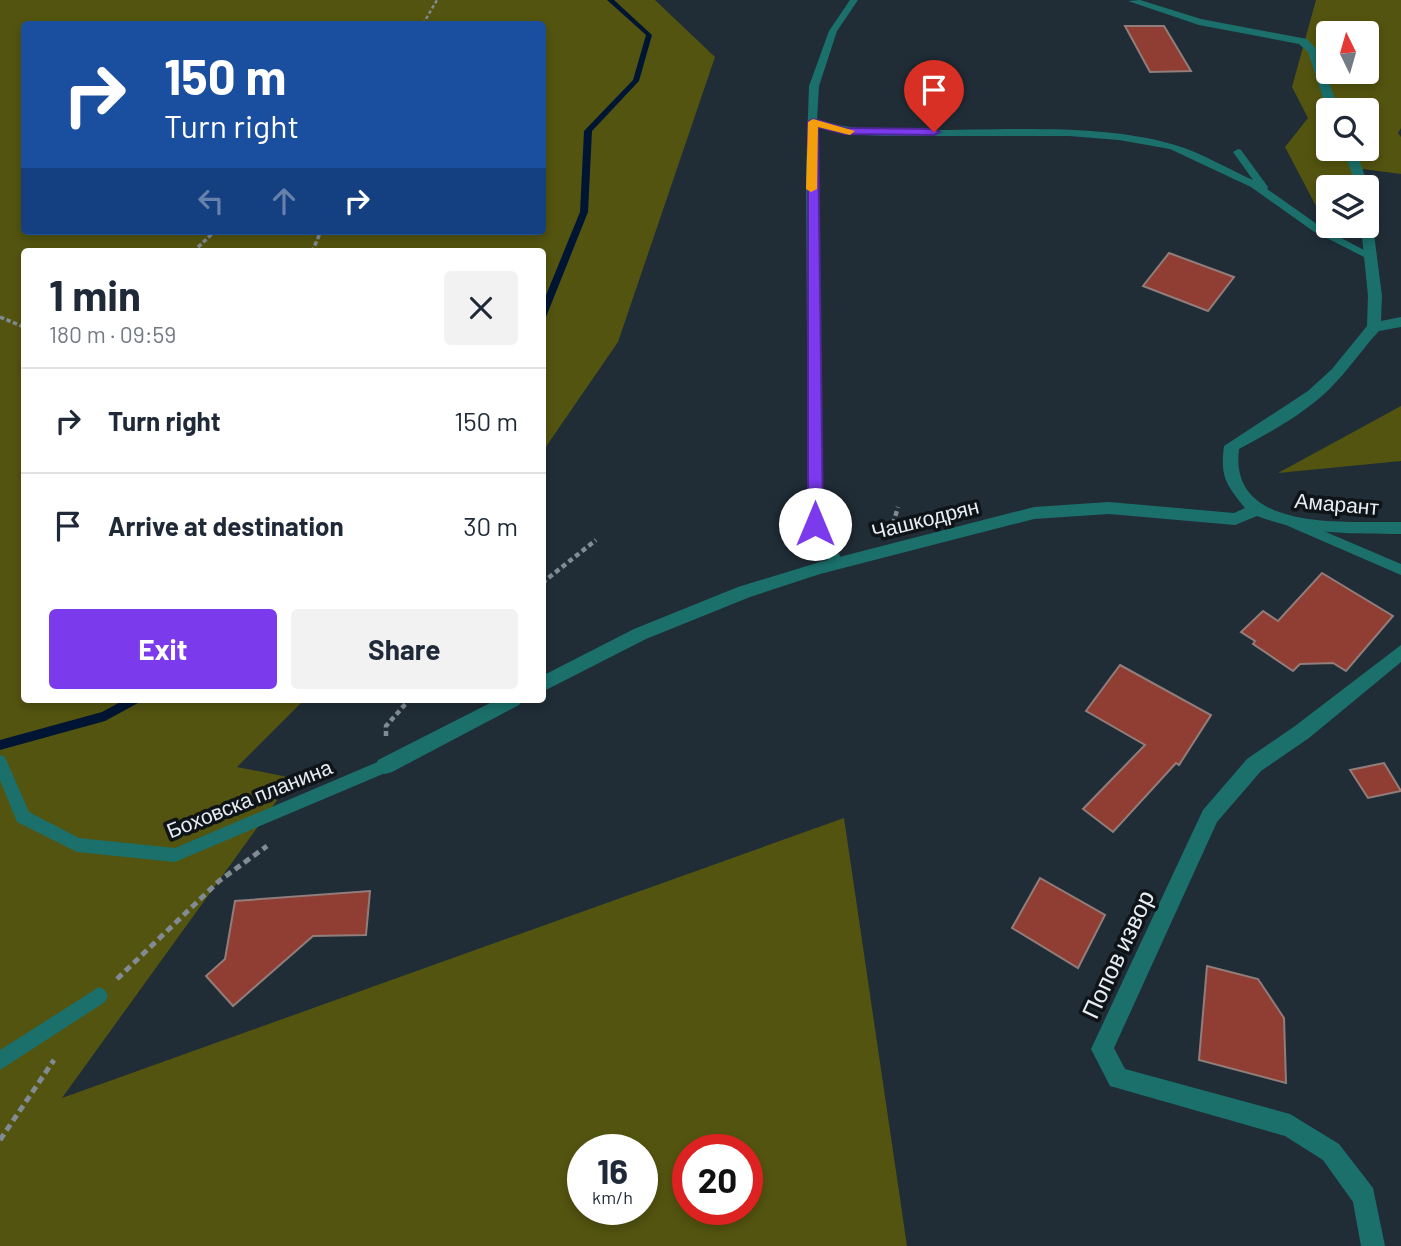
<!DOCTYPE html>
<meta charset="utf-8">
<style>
body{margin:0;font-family:Barlow,sans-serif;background:#f2f2f3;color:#1f2937;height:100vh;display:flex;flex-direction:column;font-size:26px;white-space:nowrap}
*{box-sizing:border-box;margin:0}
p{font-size:23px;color:#747a83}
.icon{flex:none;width:38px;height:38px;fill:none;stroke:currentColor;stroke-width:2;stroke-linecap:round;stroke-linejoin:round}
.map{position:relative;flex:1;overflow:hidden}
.panel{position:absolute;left:21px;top:248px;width:525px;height:455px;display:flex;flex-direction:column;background:#fff;border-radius:7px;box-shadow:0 4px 10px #0003}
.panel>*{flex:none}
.hud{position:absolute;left:21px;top:21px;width:525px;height:214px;border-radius:7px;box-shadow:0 4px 10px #0003;background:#1a4fa0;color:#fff;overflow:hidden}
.needle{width:46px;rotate:355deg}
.buttons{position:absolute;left:1316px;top:21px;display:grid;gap:14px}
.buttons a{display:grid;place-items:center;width:63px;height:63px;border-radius:7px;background:#fff;box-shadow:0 4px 10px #0003;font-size:35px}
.speed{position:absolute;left:567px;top:1134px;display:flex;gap:14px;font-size:35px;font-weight:700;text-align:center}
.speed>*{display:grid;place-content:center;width:91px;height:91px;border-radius:50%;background:#fff;box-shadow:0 4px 10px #0003;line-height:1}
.speed small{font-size:18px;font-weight:400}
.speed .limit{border:10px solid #d22;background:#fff;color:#111}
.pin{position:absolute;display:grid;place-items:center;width:60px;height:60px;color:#fff;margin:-72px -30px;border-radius:50% 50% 50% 0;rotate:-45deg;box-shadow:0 0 7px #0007}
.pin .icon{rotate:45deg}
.me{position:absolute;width:77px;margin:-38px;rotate:0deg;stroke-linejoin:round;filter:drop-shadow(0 0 5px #0008)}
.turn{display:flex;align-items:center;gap:24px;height:147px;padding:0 28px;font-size:32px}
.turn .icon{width:91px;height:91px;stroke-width:2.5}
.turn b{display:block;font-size:49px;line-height:60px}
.lanes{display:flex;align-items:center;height:66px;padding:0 28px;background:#0003;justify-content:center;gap:35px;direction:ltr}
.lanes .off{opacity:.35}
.round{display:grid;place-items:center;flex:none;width:74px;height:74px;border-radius:7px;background:#f2f2f3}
.summary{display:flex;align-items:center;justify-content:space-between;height:119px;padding:0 28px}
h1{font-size:42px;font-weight:700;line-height:52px}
.action{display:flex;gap:14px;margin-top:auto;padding:14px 28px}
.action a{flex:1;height:80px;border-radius:7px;background:#7c3aed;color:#fff;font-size:28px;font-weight:700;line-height:80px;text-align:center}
.action a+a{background:#f2f2f3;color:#1f2937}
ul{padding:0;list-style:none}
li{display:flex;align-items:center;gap:21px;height:105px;padding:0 28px;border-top:2px solid #e0e1e3}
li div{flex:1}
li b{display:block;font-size:26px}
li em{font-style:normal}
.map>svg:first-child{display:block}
</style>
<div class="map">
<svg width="1401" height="1246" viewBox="0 0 1401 1246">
<rect width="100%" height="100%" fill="#202d37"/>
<!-- green -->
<path fill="#53540f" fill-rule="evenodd" d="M0,0h655l60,57 -97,285 -75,109 -1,-199h-518v448h280l-67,67 56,11 -231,320 782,-280 63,428h-907zM24,24h518v207h-518zM583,1150h59v59h-59zM688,1150h59v59h-59z
M1316,0h85v128l-3,5 3,4v37l-38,-5 -14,18h-21v18l-12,1 -31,-59 23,-29 -16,-31zM1328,33h39v39h-39zM1328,110h39v39h-39z
M1401,406v55l-123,12z"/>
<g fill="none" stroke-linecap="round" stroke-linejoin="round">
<!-- stream -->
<path fill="#001533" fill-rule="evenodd" d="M607,0h7l38,35 -13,46 -47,50 -4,81 -42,105 -4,3v-15l38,-93 4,-81 49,-51 13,-45z
M124,700h16l-2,3 -33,18 -105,29v-10l102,-28z"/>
</g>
<!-- building -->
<path fill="#903e33" stroke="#917d7a" stroke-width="2" d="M1125,26h39l27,45 -41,1z
M1169,253l65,24 -26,34 -65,-25z
M1322,573l71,43 -47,55 -13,-8 -33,1 -7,7 -40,-27 2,-3 -14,-9 22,-21 15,10z
M1120,665l91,50 -32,50 -3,-2 -63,69 -30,-23 62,-64 -59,-34z
M1384,763l17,28 -33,7 -18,-28z
M1040,878l65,37 -27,53 -66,-40z
M370,891l-4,44 -53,1 -80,70 -27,-30 19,-17 10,-58z
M1207,966l51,13 26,39 2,65 -87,-23z"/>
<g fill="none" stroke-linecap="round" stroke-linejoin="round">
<!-- path-far3 -->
<path stroke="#818b93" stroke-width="2.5" stroke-dasharray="3.5 2.5" stroke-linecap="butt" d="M423,24l14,-24"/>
<!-- path-far2 -->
<path stroke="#818b93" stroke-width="3.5" stroke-dasharray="4.5 2.5" stroke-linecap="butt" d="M193,252l22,-21
M312,252l9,-21
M0,317l24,10"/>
<!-- path-far1 -->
<path stroke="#818b93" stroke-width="4.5" stroke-dasharray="5 3.5" stroke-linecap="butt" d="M893,524l5,-17
M542,583l54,-43
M386,736v-10l23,-26"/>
<!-- path -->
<path stroke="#818b93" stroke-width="5" stroke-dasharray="7 4.5" stroke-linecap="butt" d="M117,979l102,-98 48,-35
M0,1140l54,-80"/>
<!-- lane -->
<path fill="#1b706c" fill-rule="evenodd" d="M850,0h8l-21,31 -18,55 -2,34c38,11 74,10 112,10 75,0 175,-7 246,15 27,8 53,24 78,35l-20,-28 5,-3 3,1 27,37 -1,2 54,38 54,29 -1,2h-8l-53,-27 -62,-44 -81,-38 -51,-9 -50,-4h-185l-39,-2 -28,-8 -1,46 6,352 22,39 -7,5 -5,-1 -24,-43 -2,-352 3,-86 20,-55z
M1293,518l108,46v11l-113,-49 -2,-3 2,-3z
M0,755l5,2 24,55 50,26 96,10 205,-87 5,-2 5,2 3,5 -3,5 -215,91 -98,-10 -60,-30 -17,-42z
M99,987l6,3 3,6 -3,6 -105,68v-20z"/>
<!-- street -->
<path fill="#1b706c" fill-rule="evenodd" d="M1140,0l61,19 106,20 11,12 21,59h-12l-19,-58 -9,-8 -100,-19 -71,-24z
M1343,149h12l14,38 -2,3 -10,-3z
M1367,222l6,4 9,70 -1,25 20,-4v10l-22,4c-15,16 -27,34 -42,50 -27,30 -63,49 -98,68 -11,84 107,72 162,73v12c-54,-1 -92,1 -144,-18l-22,9 -126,-11 -75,5 -214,55 -70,23 -104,42 -104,53v-16l92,-47 104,-42 82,-25 214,-55 75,-5 125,11 11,-5c-19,-24 -25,-31 -21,-62l84,-55 24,-22 35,-43 1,-30 -7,-70h6z
M1401,645v17l-92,76 -48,33 -44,51 -103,226 11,21 165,45 49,30 34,44 12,58h-24l-8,-44 -30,-42 -38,-24 -175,-50 -19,-37 112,-239 44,-51 48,-33z
M496,700h26l-3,5 -127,67 -7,2 -7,-2 -3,-6 3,-6z"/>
</g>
<!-- route -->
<path fill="#7c3aed" stroke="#51269a" stroke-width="2" d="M813,119l32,9 89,1 6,3 -6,3 -89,-1 -27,-7 5,397 -8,6 -7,-6v-402z"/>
<!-- slow -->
<path fill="#f59e0b" d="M813,119l42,12 -5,4 -32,-8 -1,62 -6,3 -5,-3 2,-67z"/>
<g text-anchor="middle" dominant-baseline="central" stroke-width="7" stroke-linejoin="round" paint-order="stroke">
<!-- street labels -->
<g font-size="21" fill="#e6eef4" stroke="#0f1419">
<text transform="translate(1337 503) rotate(5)">Амарант</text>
<text transform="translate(925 518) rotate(-14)">Чашкодрян</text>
<text transform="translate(249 798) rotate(-22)">Боховска планина</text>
</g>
<!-- near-street labels -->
<g font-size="24" fill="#e6eef4" stroke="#0f1419">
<text transform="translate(1117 954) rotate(-65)">Попов извор</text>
</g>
</g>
</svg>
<div class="buttons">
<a><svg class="needle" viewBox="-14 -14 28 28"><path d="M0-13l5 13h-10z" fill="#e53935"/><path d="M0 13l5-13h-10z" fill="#747a83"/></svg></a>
<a><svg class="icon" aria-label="search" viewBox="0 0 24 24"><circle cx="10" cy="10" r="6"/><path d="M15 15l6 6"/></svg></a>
<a><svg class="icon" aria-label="layers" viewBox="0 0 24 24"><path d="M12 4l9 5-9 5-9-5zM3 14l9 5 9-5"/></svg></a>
</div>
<div class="speed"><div>16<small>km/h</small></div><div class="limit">20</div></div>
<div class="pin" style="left:934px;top:132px;background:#d93025"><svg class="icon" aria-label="arrive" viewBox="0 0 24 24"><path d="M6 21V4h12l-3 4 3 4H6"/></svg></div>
<svg class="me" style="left:815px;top:524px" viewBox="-20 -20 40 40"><circle r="19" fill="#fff"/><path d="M0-13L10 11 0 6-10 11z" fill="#7c3aed"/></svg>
<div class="hud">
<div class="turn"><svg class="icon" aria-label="right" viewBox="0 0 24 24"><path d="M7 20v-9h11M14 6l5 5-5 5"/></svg><div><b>150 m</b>Turn right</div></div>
<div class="lanes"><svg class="icon off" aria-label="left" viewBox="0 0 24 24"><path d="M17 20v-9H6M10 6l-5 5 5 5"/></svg><svg class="icon off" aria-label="ahead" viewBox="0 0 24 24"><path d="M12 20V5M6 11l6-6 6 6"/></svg><svg class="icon" aria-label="right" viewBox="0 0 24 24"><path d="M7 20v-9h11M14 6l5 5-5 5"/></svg></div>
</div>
<section class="panel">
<div class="summary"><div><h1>1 min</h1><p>180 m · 09:59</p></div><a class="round"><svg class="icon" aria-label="close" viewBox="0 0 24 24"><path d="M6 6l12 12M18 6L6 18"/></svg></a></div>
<ul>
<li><svg class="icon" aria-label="right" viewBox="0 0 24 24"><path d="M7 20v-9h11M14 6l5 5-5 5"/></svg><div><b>Turn right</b></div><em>150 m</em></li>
<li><svg class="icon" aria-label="arrive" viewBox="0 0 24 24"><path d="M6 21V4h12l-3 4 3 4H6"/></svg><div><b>Arrive at destination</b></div><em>30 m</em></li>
</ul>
<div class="action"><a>Exit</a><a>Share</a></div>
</section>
</div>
